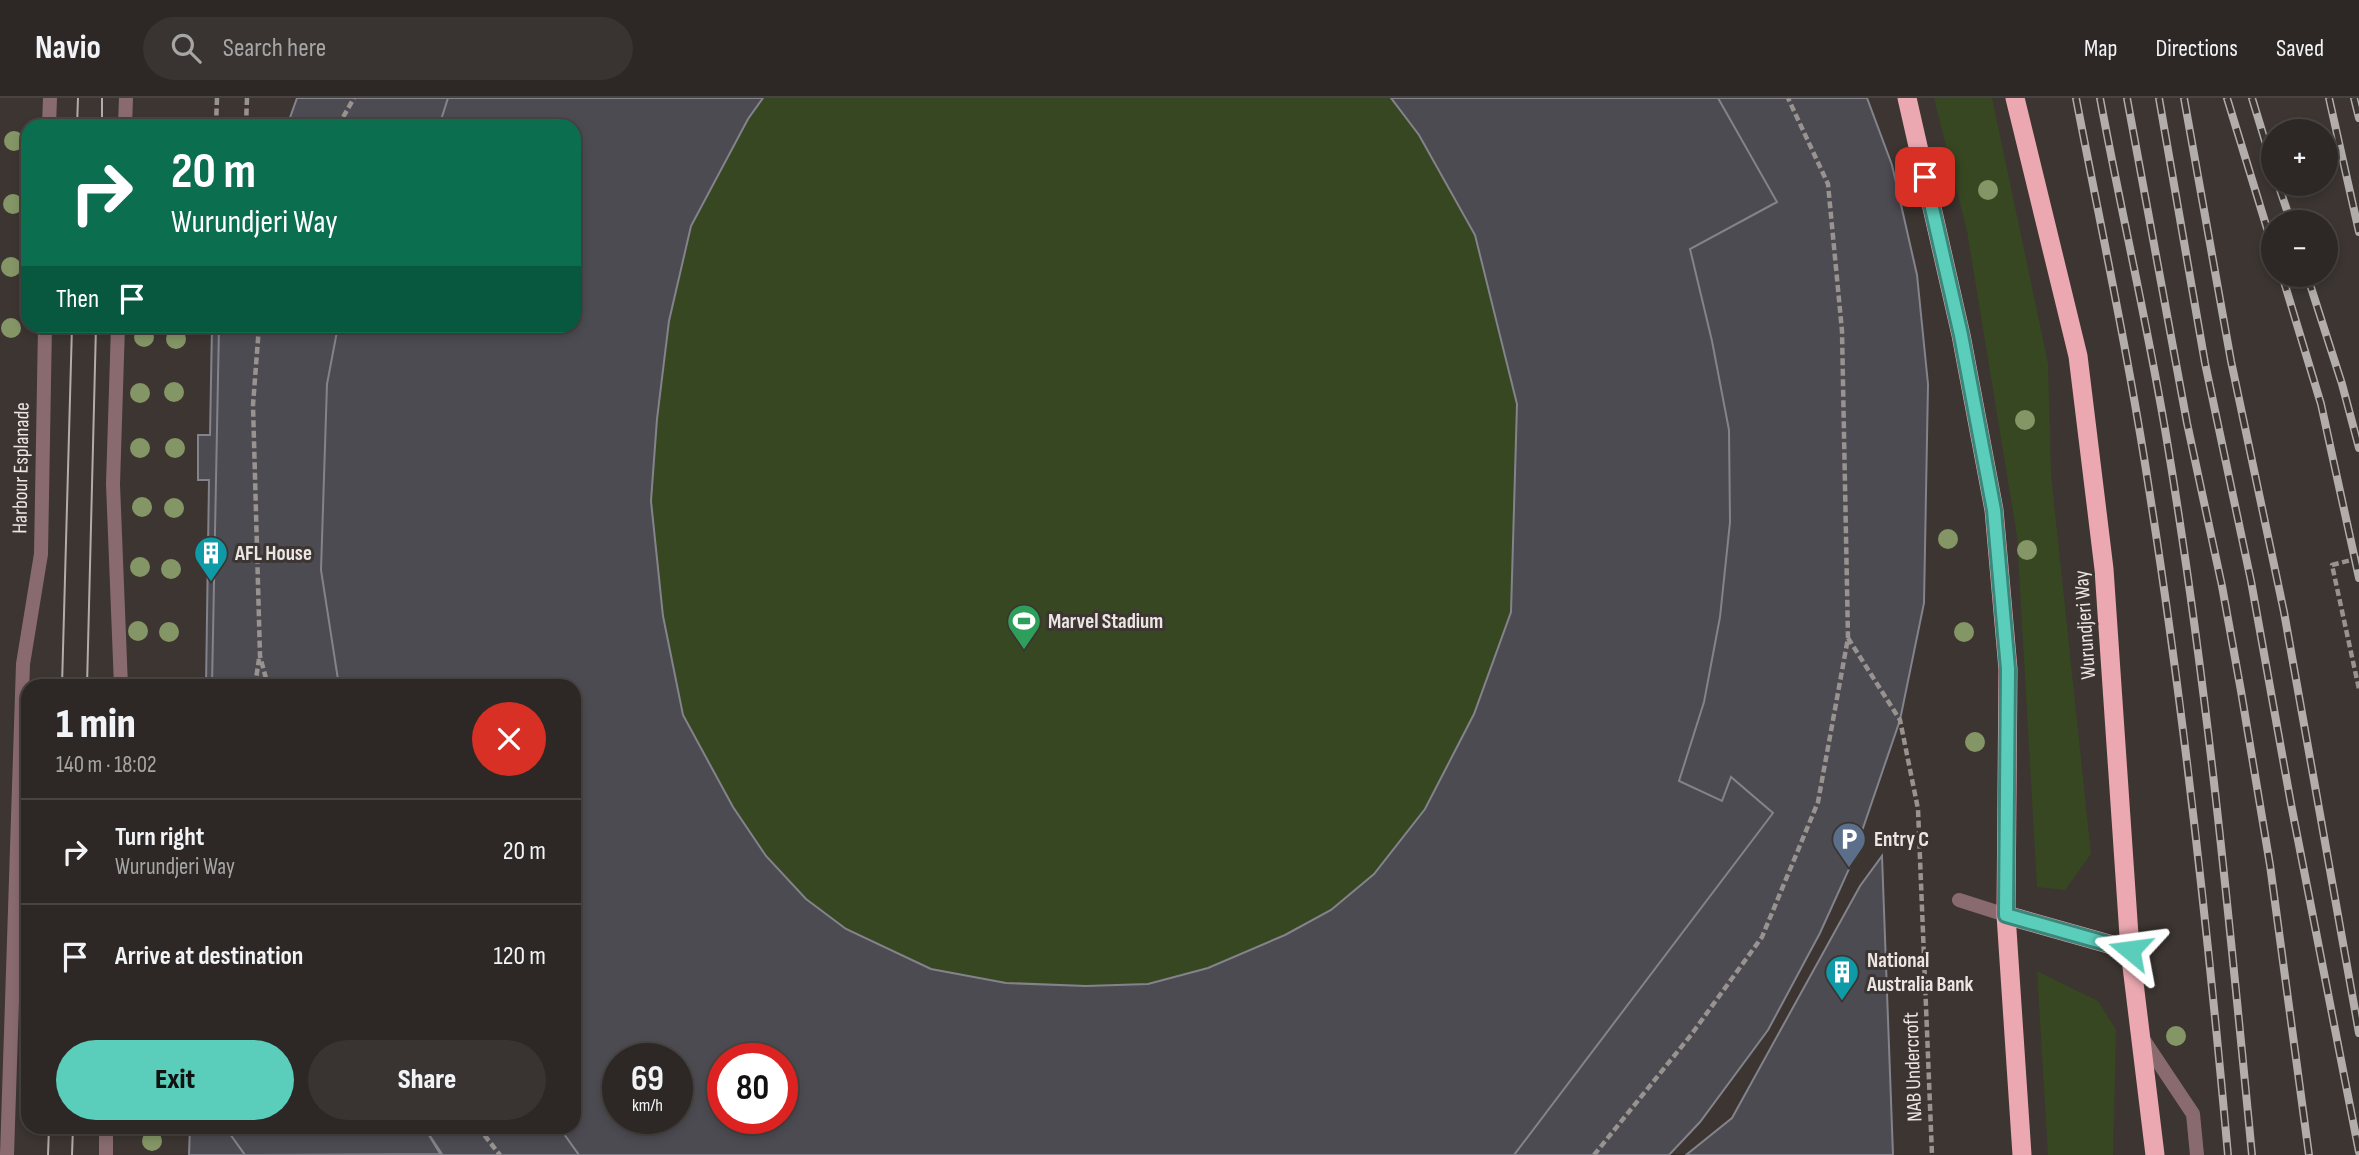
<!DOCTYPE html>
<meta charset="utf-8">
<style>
body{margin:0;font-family:"Sofia Sans Condensed",sans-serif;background:#393432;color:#f1f3f6;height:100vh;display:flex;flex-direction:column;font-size:26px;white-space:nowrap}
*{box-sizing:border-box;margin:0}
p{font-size:23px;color:#a7a6a7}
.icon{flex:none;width:38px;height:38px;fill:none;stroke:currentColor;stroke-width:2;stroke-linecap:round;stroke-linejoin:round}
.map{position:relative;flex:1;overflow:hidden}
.details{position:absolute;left:21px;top:581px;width:560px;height:455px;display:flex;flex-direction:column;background:#2d2825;border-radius:21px;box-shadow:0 4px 10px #0003,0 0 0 2px #484442}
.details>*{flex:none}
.top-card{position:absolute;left:21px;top:21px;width:560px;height:214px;border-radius:21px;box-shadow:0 4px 10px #0003,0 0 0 2px #484442;background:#0b6e4f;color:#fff;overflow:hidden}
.buttons{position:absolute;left:2261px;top:21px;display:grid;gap:14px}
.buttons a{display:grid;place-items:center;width:77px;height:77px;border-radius:50%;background:#2d2825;box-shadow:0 4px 10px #0003,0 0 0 2px #484442;font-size:35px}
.speed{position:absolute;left:602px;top:945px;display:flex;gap:14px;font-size:35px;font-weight:700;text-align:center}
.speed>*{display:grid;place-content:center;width:91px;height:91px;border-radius:50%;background:#2d2825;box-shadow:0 4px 10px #0003,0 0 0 2px #484442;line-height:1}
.speed small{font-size:18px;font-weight:400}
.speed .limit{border:10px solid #d22;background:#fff;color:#111}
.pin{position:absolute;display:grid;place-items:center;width:60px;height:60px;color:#fff;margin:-30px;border-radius:14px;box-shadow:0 4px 10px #0006}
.me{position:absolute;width:77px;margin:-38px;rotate:286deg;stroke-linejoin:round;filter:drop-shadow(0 0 5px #0008)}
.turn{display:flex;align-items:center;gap:24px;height:147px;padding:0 35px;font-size:32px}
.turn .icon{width:91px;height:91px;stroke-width:2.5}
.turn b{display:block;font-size:49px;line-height:60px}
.then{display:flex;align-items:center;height:66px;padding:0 35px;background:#0003;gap:14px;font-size:26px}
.round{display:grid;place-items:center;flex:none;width:74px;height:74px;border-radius:37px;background:#393432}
.head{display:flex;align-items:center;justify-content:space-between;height:119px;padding:0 35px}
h1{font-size:42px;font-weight:800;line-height:52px}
.cta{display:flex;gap:14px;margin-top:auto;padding:14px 35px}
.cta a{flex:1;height:80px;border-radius:42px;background:#5bcebb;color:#111;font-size:28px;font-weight:800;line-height:80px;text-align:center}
.cta a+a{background:#393432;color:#f1f3f6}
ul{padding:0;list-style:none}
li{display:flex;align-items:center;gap:21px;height:105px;padding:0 35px;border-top:2px solid #484442}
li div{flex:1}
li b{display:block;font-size:26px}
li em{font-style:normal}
header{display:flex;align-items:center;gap:42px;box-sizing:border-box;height:98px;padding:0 35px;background:#2d2825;border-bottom:2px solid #484442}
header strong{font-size:33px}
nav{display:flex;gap:38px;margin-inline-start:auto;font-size:24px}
.search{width:490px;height:63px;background:#393432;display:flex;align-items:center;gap:18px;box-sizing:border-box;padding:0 24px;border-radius:38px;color:#a7a6a7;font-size:26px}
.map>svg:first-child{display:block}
</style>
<header>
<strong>Navio</strong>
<div class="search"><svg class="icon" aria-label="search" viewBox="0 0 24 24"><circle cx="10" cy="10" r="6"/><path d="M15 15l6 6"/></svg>Search here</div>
<nav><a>Map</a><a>Directions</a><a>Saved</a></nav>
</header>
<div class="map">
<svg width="2359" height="1057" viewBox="0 0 2359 1057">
<rect width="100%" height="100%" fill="#3c3531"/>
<!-- green -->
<path fill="#374722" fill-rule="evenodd" d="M448,0h1270l-204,1057 -940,-28v-441l-247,-302 11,-58h236v-200zM618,961h59v59h-59zM723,961h59v59h-59z
M1934,0h58l56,265 3,111 40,380 -26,36 -28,-3 -20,-351 -50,-305z
M2037,873l61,30 18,29 -3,125h-65z"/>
<!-- building -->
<path fill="#4c4b52" stroke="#84838b" stroke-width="2" fill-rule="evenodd" d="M297,0h151l-8,25 -5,3h-148z
M448,0h315l-15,21 -57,107 -22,95 -12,98 -6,82 12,115 20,99 50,92 33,49 40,43 40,30 85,40 75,14 80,3 62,-2 60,-16 77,-33 46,-25 43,-36 51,-65 49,-95 37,-102 6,-208 -42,-169 -56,-100 -28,-37h327l59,104 -87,47 22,92 17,89 1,92 -10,95 -16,85 -25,79 43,20 9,-24 42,36 -259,342h-935l-20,-28h15v-441h-235l-18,-116 6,-186 11,-58h236v-200h-139l5,-3zM618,961h59v59h-59zM723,961h59v59h-59z
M1718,0h149l25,67 25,110 11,109 -4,219 -24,117 -51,149 -29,64 -52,97 -68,92 -31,33h-155l259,-342 -42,-36 -9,24 -43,-20 25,-79 16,-85 10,-95 -1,-92 -17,-89 -22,-92 87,-47z
M212,228h7l-7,360h-6l3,-206h-11v-45h12z
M219,228h119l-11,58 -6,186 18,116h-127z
M1882,758l11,299h-207l46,-37 128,-232z
M190,1029h35l20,28h-56z
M225,1029h199l18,27 -197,1z
M424,1029h135l20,28h-138z"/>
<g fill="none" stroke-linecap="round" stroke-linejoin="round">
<!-- path -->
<path stroke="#999390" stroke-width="4.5" stroke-dasharray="7 3.5" stroke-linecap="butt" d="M216,28l1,-28
M246,28l1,-28
M338,28l16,-28
M259,228l-6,79 7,251 8,30
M2359,460l-27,7 27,124
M1848,540l52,82 18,89 14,346
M255,588l4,-27
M478,1029l22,28
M1594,1057l97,-120 71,-98 56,-135 30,-164 -6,-307 -14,-147 -40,-86"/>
<!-- service -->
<path stroke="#896b6f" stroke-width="14" d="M1959,802l47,15
M2143,941l50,75 4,41"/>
<!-- tertiary -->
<path stroke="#896b6f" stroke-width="14" d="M49,28l1,-28
M125,28l1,-28
M118,228l-5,158 8,202
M7,1057l16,-491 18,-110 4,-228
M106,1057v-28"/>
<!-- trunk -->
<path stroke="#eba8b0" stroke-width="19" d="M1907,0l54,237 33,175 14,159 -2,246 16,240
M2015,0l63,258 26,213 26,381 25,205
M2006,817l124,35"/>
<!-- tram -->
<path stroke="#b2adaa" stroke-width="2" d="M77,28l1,-28
M102,28v-28
M62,588l10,-360
M87,588l9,-360
M48,1057l1,-28
M72,1057l1,-28"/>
<!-- rail casing -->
<g stroke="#b2adaa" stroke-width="8">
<path id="rail" d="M2076,0c25,130 53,260 73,391 35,221 59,443 79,666
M2100,0c21,113 47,224 66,337 40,239 63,480 86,720
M2127,0l60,325 35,163 19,105 29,174 39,290
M2159,0l46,265 46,218 40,223 68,348
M2184,0l47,263 53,251 75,421
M2227,0l46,150
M2252,0l21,69
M2329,0l30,134
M2354,0l5,20
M2278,86l13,38
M2282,177l39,129 38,174
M2307,177l35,109 17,64"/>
</g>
<!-- rail -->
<use href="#rail" stroke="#3c3531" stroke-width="5" stroke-dasharray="16" stroke-linecap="butt"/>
</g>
<!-- trees -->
<g fill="#849666">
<circle cx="14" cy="43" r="10"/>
<circle cx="1988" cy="92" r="10"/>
<circle cx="13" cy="106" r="10"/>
<circle cx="11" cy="169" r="10"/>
<circle cx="11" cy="230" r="10"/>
<circle cx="144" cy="239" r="10"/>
<circle cx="176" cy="241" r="10"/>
<circle cx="174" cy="294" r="10"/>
<circle cx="140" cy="295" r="10"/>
<circle cx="2025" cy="322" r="10"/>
<circle cx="140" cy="350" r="10"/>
<circle cx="175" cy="350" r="10"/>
<circle cx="142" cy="409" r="10"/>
<circle cx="174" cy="410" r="10"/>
<circle cx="1948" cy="441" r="10"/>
<circle cx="2027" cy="452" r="10"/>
<circle cx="140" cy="469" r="10"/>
<circle cx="171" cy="471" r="10"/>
<circle cx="138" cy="533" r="10"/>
<circle cx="169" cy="534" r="10"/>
<circle cx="1964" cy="534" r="10"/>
<circle cx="1975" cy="644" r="10"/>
<circle cx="2176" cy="938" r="10"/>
<circle cx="152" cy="1043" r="10"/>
</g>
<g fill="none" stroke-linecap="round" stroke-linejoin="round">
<!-- route casing -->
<g stroke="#3b867a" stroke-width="18">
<path id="route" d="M1925,79l36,158 33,175 14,159 -2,246 124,35"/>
</g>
<!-- route -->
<use href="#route" stroke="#5bcebb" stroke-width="12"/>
</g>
<!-- icons -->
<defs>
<g id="building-pin" transform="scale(1.75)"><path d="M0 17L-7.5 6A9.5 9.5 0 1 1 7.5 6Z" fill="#0f9aa8" stroke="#3c3531"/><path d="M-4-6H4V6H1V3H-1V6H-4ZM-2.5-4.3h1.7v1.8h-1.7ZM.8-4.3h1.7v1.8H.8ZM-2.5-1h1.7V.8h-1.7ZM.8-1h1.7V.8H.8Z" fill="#fff"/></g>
<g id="stadium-pin" transform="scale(1.75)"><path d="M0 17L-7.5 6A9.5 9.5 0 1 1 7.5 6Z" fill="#2e9e5b" stroke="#3c3531"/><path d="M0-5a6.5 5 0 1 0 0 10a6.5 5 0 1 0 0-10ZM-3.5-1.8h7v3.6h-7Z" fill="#fff"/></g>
<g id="parking-pin" transform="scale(1.75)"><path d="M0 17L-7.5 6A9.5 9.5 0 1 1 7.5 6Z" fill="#5c6f8a" stroke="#3c3531"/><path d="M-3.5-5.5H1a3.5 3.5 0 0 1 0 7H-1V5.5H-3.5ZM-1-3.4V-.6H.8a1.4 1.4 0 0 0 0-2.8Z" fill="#fff"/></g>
</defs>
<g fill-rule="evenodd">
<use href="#building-pin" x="211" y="455"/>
<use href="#stadium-pin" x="1024" y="523"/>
<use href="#parking-pin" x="1849" y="741"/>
<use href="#building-pin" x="1842" y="874"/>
</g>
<g text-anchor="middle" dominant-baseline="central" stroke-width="6" stroke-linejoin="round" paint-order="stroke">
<!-- street labels -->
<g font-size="21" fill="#ebe6e4" stroke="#3c3531">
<text transform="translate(21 370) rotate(-89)">Harbour Esplanade</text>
<text transform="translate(2085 527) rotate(-94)">Wurundjeri Way</text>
<text transform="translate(1913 969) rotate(-92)">NAB Undercroft</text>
</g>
<!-- poi labels -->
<g font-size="21" font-weight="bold" fill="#ebe6e4" stroke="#3c3531" text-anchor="start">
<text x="235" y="455">AFL House</text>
<text x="1048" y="523">Marvel Stadium</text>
<text x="1874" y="741">Entry C</text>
<text x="1867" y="862">National<tspan x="1867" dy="24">Australia Bank</tspan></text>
</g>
</g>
</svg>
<div class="buttons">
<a>+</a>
<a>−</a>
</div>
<div class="speed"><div>69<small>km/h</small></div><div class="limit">80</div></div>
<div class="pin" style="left:1925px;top:79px;background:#d93025"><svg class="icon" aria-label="arrive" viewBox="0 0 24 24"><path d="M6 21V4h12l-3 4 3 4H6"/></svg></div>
<svg class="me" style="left:2130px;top:852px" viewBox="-20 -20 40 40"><path d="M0-17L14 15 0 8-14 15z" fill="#5bcebb" stroke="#fff" stroke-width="4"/></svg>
<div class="top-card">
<div class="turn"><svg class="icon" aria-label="right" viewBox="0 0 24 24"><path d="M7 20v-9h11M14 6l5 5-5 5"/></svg><div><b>20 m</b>Wurundjeri Way</div></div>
<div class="then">Then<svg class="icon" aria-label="arrive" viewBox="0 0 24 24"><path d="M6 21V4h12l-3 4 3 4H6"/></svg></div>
</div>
<section class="details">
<div class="head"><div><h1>1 min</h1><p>140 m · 18:02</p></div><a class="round" style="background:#d93025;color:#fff"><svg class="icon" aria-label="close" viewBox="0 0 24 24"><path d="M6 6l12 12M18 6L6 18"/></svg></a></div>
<ul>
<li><svg class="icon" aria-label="right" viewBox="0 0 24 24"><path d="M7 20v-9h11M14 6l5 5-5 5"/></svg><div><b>Turn right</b><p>Wurundjeri Way</p></div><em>20 m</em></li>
<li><svg class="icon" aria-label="arrive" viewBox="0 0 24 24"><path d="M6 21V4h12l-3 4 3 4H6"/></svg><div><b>Arrive at destination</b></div><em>120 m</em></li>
</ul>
<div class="cta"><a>Exit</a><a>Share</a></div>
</section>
</div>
